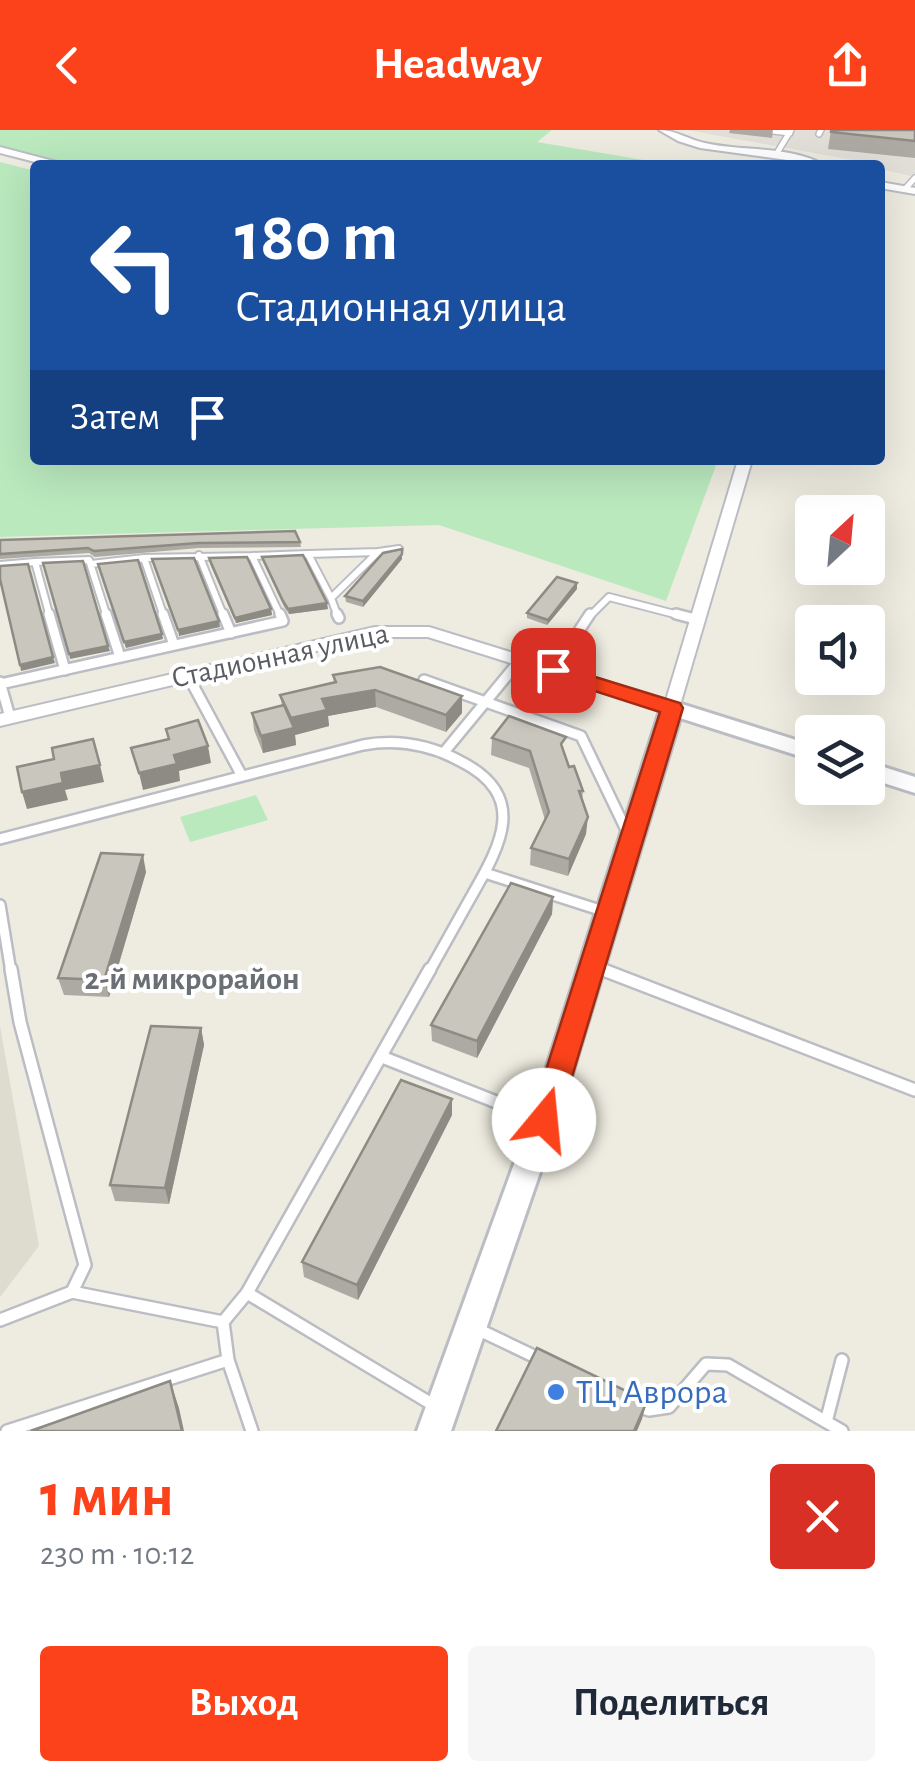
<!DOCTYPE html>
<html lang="ru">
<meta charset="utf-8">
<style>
body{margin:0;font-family:"Alegreya Sans",sans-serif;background:#f6f6f7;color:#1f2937;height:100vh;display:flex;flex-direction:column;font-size:38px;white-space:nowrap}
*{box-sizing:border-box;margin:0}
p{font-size:32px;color:#747a83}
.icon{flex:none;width:55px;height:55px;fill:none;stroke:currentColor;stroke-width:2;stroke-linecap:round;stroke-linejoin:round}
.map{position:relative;height:1301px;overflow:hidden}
.sheet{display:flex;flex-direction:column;background:#fff;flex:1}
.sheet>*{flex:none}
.guide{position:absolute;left:30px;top:30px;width:855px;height:305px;border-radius:10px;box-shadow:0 10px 40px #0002;background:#1a4fa0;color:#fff;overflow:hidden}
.needle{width:65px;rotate:26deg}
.fabs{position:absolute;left:795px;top:365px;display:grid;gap:20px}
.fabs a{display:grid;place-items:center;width:90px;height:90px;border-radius:10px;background:#fff;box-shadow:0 10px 40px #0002;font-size:50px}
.pin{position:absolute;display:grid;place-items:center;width:85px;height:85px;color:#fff;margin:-42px;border-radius:20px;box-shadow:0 5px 15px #0006}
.me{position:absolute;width:110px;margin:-55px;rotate:17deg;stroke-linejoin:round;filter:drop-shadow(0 0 8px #0008)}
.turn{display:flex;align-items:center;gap:35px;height:210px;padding:0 40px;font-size:45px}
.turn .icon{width:130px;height:130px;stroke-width:2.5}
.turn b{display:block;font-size:70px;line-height:85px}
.then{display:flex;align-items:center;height:95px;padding:0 40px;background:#0003;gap:20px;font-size:38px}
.round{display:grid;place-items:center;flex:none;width:105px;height:105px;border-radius:10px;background:#f6f6f7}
.head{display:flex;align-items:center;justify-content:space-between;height:170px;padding:0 40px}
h1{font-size:60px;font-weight:700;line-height:75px;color:#fb421a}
.primary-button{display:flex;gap:20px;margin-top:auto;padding:20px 40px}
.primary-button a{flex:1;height:115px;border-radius:10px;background:#fb421a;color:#fff;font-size:40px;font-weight:700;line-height:115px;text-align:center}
.primary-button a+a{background:#f6f6f7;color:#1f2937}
header{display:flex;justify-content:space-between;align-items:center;height:130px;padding:0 40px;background:#fb421a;color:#fff;font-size:45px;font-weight:700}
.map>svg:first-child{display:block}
</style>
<header><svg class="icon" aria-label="back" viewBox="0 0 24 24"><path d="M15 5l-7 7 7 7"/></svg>Headway<svg class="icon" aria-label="share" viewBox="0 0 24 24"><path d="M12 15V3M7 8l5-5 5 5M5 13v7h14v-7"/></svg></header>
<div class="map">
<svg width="915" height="1301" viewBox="0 0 915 1301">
<rect width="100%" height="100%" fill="#eeece0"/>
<!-- industrial -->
<path fill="#e1dfd8" d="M687,0h228v47l-35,-8v-4z"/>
<!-- education -->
<path fill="#dddccf" d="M0,896l39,220 -39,51z"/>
<!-- green -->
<path fill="#bae9be" d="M0,0h552l-15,12 136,23h-603l-70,-19z
M0,32l35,9v289h683l-52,141 -227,-76 -439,12z
M256,665l12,25 -78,22 -10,-25z"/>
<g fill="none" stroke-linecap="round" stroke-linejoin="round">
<!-- service-far3 casing -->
<g stroke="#bbbdc4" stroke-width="8">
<path id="service-far3" d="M764,0l26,3
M819,4l2,-4
M777,23l14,-23
M905,59l10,-11"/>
</g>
<!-- service-far2 casing -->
<g stroke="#bbbdc4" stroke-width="10">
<path id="service-far2" d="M378,422l21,-3
M378,422l-47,46 -23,-44z
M199,425l25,62
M144,428l20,59
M35,432l54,-2 18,57
M91,434l53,-6 108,-2
M0,435l35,-3 15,55
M331,468l7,19
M281,487l-29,-61 56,-2
M589,487l20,-20 77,20"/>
</g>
<!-- service-far1 casing -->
<g stroke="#bbbdc4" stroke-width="14">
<path id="service-far1" d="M49,484l16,56
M106,484l14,43
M163,484l11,31
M223,484l8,19
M337,484l2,4
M676,484l23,6
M553,540l37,-56
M187,544l55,102
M424,550l157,56 48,100
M0,552l10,35
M0,554l283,-63 -3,-7
M445,621l75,-91
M0,709l363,-94c33,-6 67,0 97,16 70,35 40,85 11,136 -14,25 -28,50 -42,75
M485,743l121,39
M0,775l11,67
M595,837l12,5"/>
</g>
<!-- service casing -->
<g stroke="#bbbdc4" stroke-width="16">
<path id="service" d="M11,839l9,53 65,243 -13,27 151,30 24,-29 188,113
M601,839l314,121
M382,927l160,63
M247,1163l183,-324
M0,1190l72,-28
M223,1192l5,38 24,71
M475,1198l67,32
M637,1276l12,4 20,-3 37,-43 22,1 114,66
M826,1292l16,-62
M7,1301l221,-71"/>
</g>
<!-- minor casing -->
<g stroke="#bbbdc4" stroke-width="4">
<path id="minor" d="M659,0c17,0 30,10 46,13 39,9 84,2 119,22l-124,-17 -22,-7z
M0,17l61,16 2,2h-16l-47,-12z
M880,52l35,6v6l-35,-6z
M738,330h14l-74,252h-12l-238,-75h-53l-375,89v-12l375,-87h54l237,73z"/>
</g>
<!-- tertiary casing -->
<g stroke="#bbbdc4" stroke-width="6">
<path id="tertiary" d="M672,571l140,44v15l-132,-42 -122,402 -107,311h-34l113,-311 131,-412z
M868,632l47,15v16l-47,-15z"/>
</g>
<!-- service-far3 -->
<use href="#service-far3" stroke="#fff" stroke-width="5"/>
<!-- service-far2 -->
<use href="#service-far2" stroke="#fff" stroke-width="6"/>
<!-- service-far1 -->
<use href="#service-far1" stroke="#fff" stroke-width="9"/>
<!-- service -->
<use href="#service" stroke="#fff" stroke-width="11"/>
<!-- minor -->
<use href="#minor" fill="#fff" fill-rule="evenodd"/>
<!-- tertiary -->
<use href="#tertiary" fill="#fff" fill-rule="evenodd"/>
</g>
<!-- wall -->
<path fill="#adaaa3" d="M730,0h43l-1,8 -43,-5z
M831,0h84v28l-87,-9z
M0,410l300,2 1,5 -102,1 -104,9 -6,-4 -89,6z
M402,419v10l-39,48 -17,-5 -1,-6z
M262,427l66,52 -39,5 -5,-7 -21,-45z
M209,428l62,51 1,6 -36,8 -26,-59z
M577,459l-30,36 -20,-7v-5z
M333,545l129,21v17l-16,19 -70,-25 -48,9 1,10 -34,9 1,10 -33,8 -9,-23 -2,-17 30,-7 -2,-11 54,-12z
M492,608l73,16 4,13 14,24 -1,9 4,34 -18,42 -38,-11 1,-17 14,-28 -16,-52 -38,-13z
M146,742l-37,125 -45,-2 -6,-17z
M553,767l-1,17 -75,144 -45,-17 -1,-16z
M201,898l3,17 -35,159 -54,-3 -5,-16z
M452,969v16l-94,185 -54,-23 -2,-15z"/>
<!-- shaded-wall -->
<path fill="#8d8b84" d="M402,424v5l-39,48v-6z
M577,453v6l-30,36 1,-5z
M327,473l1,6 -39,5 -1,-5z
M271,479l1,6 -36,8 -1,-5z
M219,491l1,6 -41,9 -1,-6z
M162,504l1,5 -37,9 -2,-6z
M108,516l2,5 -40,8 -1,-5z
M53,527l2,6 -34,8 -1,-6z
M375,560l1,17 -48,9 1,10 -34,9 1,10 -33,8 -2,-17 61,-37z
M462,566v17l-16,19v-17z
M208,616l3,17 -32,8 1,10 -37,9 -4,-17 35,-18z
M100,635l4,17 -39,8 3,10 -41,9 -5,-17 39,-19z
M588,687l-2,17 -18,42 1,-17z
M143,725l3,17 -37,125 -5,-17z
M553,767l-1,17 -75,144v-17z
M201,898l3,17 -35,159 -4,-16z
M452,969v16l-94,185 -1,-15z
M170,1251l9,27 5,23h-2z
M647,1271l-5,18 -5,12h-3z"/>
<!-- building -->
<path fill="#c9c6bd" stroke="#8d8b84" stroke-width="2.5" d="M831,0h84v11l-84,-9z
M295,401l5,11 -102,1 -104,8 -6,-3 -88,6v-14z
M402,419v5l-39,47 -18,-5 38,-43z
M303,425l24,48 -39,6 -5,-8 -21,-44z
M247,427l24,52 -36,9 -26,-60z
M194,428l25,63 -41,9 -26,-71z
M138,430l24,74 -38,8 -26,-78z
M83,431l25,85 -39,8 -26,-91z
M28,434l25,93 -33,8 -20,-86v-13z
M557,447l20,6 -29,37 -21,-7z
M380,537l82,29 -16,19 -71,-25 -53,9 5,11 -36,8 -11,-23 56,-13 -3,-7z
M284,575l10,23 -33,8 -9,-23z
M509,586l57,21 -5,7 8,23 5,-1 9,25h-4l9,26 -19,42 -38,-11 18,-36 -19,-61 -38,-13z
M198,590l10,26 -34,9 3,9 -38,9 -8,-25 38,-9 -3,-10z
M93,609l7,26 -39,8 2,10 -41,9 -5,-25 37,-8 -2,-11z
M101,723l42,2 -39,125 -46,-2z
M511,753l42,14 -76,144 -46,-16z
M151,896l50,2 -36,160 -55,-3z
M401,950l51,19 -95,186 -55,-23z
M537,1218l110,53 -13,30h-138z
M170,1251l12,50h-151z"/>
<!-- route -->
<path fill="#fb421a" stroke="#a32b11" stroke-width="2.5" d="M553,534l127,39 3,5 -124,412 -4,9 -11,4 -10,-4 -4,-9 130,-408 -115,-37 -3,-5z"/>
<!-- markers -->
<circle fill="#3f7fe0" stroke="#fff" stroke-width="4" cx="556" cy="1262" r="10"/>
<g text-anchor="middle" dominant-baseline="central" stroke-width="8" stroke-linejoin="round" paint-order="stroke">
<!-- street labels -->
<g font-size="30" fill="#595d63" stroke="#fff">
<text transform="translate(280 526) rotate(-12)">Стадионная улица</text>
</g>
<!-- neighbourhood labels -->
<g font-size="32" font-weight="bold" fill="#6a6e75" stroke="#fff">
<text x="192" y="849">2-й микрорайон</text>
</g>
<!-- near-shop labels -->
<g font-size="35" fill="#366cbe" stroke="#fff" text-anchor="start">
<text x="576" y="1262">ТЦ Аврора</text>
</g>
</g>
</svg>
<div class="fabs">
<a><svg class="needle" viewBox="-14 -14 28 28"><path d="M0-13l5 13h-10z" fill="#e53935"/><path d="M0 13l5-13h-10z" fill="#747a83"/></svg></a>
<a><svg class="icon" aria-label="sound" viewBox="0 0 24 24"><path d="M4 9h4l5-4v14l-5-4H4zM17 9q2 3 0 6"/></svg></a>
<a><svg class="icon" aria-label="layers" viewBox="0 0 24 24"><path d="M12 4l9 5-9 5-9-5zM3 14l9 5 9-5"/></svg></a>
</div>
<div class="pin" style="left:553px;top:540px;background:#d93025"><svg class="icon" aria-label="arrive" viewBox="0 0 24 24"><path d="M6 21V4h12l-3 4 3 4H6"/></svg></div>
<svg class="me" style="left:544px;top:990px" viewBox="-20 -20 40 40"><circle r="19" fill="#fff"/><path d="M0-13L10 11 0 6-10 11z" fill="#fb421a"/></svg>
<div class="guide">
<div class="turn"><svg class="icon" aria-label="left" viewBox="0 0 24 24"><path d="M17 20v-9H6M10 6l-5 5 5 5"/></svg><div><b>180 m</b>Стадионная улица</div></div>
<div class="then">Затем<svg class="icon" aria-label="arrive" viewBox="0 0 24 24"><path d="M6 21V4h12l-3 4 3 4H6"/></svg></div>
</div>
</div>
<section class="sheet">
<div class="head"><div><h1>1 мин</h1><p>230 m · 10:12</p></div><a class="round" style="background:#d93025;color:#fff"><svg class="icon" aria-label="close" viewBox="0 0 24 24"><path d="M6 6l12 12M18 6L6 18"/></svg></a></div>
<div class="primary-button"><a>Выход</a><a>Поделиться</a></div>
</section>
